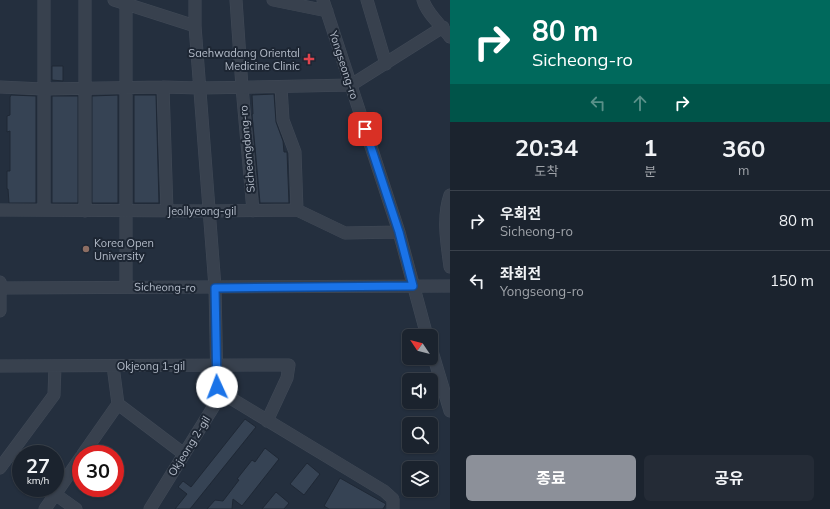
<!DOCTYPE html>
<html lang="ko">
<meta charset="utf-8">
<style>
body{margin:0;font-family:Mulish,"Noto Sans KR",sans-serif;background:#242b36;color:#f1f3f6;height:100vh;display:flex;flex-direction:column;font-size:15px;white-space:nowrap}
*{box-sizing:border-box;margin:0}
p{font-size:13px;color:#a0a4aa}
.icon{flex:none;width:22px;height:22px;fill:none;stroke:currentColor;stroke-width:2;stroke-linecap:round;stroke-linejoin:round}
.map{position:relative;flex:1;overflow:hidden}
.side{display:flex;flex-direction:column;background:#1b232e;width:380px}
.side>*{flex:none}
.banner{background:#00695c;color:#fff;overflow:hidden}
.needle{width:26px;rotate:305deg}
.buttons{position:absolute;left:402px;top:329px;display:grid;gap:8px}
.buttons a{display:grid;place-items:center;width:36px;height:36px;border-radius:6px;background:#1b232e;box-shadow:0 1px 3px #0004,0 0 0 1px #39404a;font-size:20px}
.speed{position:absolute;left:12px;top:445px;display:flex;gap:8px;font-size:20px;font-weight:700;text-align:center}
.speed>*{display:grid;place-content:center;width:52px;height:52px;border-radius:50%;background:#1b232e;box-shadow:0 1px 3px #0004,0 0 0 1px #39404a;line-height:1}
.speed small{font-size:10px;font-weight:400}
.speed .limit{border:6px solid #d22;background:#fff;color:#111}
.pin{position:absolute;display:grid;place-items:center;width:34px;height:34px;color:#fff;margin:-17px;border-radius:8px;box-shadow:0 2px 6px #0006}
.me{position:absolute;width:44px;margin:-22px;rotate:358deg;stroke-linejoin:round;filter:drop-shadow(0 0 3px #0008)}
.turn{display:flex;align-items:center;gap:14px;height:84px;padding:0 16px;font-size:18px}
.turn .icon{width:52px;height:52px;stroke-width:2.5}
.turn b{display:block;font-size:28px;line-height:34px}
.lanes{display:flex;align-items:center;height:38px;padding:0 16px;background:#0003;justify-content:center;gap:20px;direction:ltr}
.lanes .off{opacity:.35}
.eta{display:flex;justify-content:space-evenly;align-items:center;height:68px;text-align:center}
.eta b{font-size:24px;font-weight:700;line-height:28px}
.primary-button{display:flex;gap:8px;margin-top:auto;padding:8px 16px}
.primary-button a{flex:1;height:46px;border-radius:6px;background:#8c9099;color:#fff;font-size:16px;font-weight:700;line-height:46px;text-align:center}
.primary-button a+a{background:#242b36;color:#f1f3f6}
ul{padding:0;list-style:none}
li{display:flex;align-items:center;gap:12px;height:60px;padding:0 16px;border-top:1px solid #39404a}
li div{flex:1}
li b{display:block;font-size:15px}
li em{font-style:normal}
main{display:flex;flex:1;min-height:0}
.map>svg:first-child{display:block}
</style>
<main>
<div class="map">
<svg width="450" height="509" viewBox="0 0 450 509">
<rect width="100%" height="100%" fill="#242f3e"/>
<!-- building -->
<path fill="#364354" stroke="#1f2835" d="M52,66h11v15l-11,-1z
M274,94l2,28 7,19 1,11h3l2,51h-29l-8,-89h1l-1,-19z
M11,95l25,1v107h-27l-1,-14h-1v-18h3v-40l-3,1v-16l3,-1v-18z
M118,95v108h-26v-107z
M134,95h22l3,108h-25z
M52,96h26v107h-26z
M245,419l11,8 -66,82h-15l12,-15 -9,-7 5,-6 8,6z
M265,448l14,11 -37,47 -9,-7 -1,10h-25l8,-9 8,1 16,-21 -2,-1 15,-19 3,2z
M307,463l13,11 -16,21 -14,-11z
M340,478l46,26 -3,5h-54l-5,-3z
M276,492l13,11 -5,6h-22z"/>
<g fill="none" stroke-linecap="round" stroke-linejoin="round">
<!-- minor casing -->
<g stroke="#414a57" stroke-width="13">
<path id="minor" d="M114,0l81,26
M236,0l6,87 11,124
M273,0l54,11
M323,0l76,232 28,104
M367,0l19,64
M423,0c4,14 18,25 27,37
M0,87l43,2 120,-2 37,1 151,-3 92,-58
M163,87l4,124
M281,87l2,33 12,32 2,58
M450,195c-8,23 -3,49 0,72
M0,210l209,1 88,-1 48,23 54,-1
M44,210v-210
M85,211v-211
M0,282v29
M126,287v-283
M0,288l450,-2
M431,348l19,63
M0,366l289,-1 -2,13 -20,43
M113,366l5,38 66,50
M222,393l162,98 9,8v10
M83,454l35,-50
M0,468l54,-73 1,-29
M55,494l21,15
M45,509l36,-52
M150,509l72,-116 -5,-6 -2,-100 -20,-261v-26"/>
</g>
<!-- minor -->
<use href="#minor" stroke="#38414e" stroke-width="12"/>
</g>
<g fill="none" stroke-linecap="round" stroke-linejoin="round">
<!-- route casing -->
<g stroke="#114b97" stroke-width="10">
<path id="route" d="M217,387l-2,-99 198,-2 -14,-54 -34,-103"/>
</g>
<!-- route -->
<use href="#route" stroke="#1a73e8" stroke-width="7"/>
</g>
<!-- markers -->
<path fill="#e0444e" stroke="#1d2633" stroke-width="1.5" d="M307 53h4v4h4v4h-4v4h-4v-4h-4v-4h4z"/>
<circle fill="#8d6e63" stroke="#1d2633" stroke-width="1.5" cx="86" cy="249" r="4"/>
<g text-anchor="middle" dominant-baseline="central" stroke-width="4" stroke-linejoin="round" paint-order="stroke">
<!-- poi labels -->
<g font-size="11" fill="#b4bcc9" stroke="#1d2633" text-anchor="end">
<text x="300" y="53">Saehwadang Oriental<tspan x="300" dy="13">Medicine Clinic</tspan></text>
<text x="94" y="243" text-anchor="start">Korea Open<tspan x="94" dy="13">University</tspan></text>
</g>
<!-- street labels -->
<g font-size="11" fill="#b4bcc9" stroke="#1d2633">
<text transform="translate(344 65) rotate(72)">Yongseong-ro</text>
<text transform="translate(247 149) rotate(-95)">Sicheongdong-ro</text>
<text x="202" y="211">Jeollyeong-gil</text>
<text transform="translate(165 287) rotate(1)">Sicheong-ro</text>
<text x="151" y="366">Okjeong 1-gil</text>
<text transform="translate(189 446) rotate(-58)">Okjeong 2-gil</text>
</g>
</g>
</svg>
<div class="buttons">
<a><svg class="needle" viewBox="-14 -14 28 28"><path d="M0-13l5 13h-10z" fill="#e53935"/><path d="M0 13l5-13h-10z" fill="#a0a4aa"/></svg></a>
<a><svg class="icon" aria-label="sound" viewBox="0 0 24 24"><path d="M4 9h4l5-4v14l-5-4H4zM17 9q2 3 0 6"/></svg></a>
<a><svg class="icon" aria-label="search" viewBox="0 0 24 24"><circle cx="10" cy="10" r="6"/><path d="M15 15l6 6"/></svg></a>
<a><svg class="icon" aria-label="layers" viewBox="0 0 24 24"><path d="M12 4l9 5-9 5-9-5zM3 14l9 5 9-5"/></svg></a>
</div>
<div class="speed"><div>27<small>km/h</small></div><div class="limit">30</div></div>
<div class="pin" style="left:365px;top:129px;background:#d93025"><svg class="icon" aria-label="arrive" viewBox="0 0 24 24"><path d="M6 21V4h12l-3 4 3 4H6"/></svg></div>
<svg class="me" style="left:217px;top:387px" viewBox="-20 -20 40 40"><circle r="19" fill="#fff"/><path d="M0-13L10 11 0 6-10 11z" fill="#1a73e8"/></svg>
</div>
<section class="side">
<div class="banner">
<div class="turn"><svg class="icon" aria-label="right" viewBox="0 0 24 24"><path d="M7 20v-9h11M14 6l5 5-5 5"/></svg><div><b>80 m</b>Sicheong-ro</div></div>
<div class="lanes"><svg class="icon off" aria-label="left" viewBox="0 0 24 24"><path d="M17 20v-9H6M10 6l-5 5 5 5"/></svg><svg class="icon off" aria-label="ahead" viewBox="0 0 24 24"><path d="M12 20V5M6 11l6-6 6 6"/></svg><svg class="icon" aria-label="right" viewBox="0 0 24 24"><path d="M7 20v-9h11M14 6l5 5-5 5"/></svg></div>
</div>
<div class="eta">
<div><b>20:34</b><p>도착</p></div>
<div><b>1</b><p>분</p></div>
<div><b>360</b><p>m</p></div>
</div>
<ul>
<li><svg class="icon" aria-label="right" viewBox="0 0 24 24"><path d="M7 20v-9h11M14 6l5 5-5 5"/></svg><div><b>우회전</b><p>Sicheong-ro</p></div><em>80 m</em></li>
<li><svg class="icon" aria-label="left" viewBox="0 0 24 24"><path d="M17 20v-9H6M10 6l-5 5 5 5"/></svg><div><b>좌회전</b><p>Yongseong-ro</p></div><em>150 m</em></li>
</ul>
<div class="primary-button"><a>종료</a><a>공유</a></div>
</section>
</main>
